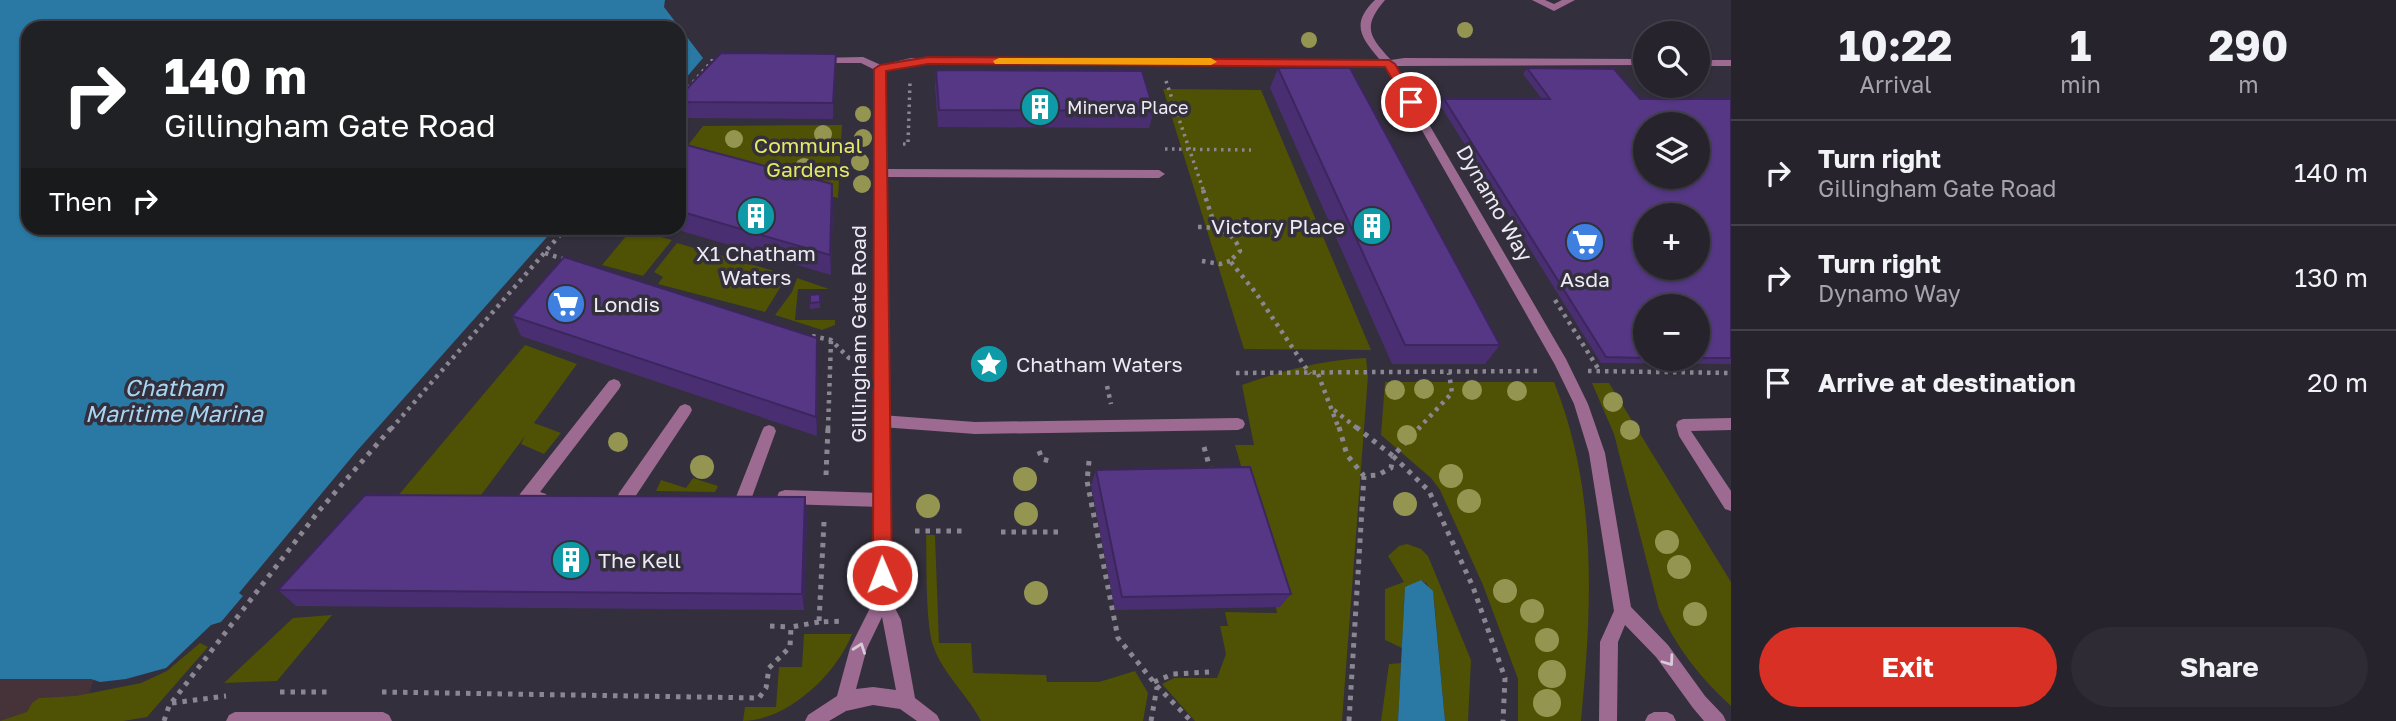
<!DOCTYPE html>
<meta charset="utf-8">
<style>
body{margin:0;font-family:"Golos Text",sans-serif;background:#2e2b35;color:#f1f3f6;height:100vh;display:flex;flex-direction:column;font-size:26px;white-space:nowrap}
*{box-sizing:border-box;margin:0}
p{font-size:23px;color:#a4a4aa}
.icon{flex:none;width:38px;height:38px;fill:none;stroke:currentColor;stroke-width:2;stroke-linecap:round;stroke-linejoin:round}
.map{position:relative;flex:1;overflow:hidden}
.drawer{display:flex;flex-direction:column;background:#26232d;width:665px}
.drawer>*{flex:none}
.top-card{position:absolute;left:21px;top:21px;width:665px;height:214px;border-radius:21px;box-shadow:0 2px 5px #0004,0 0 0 2px #424049;background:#202124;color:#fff;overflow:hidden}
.tools{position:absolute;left:1633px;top:21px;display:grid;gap:14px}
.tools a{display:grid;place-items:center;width:77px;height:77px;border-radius:50%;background:#26232d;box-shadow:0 2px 5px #0004,0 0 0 2px #424049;font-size:35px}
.pin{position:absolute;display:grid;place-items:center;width:60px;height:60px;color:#fff;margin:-30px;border:4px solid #fff;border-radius:50%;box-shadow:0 2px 7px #0007}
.me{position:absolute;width:77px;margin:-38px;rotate:359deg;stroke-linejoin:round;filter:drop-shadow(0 0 5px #0008)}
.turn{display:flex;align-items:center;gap:24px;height:147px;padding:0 28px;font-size:32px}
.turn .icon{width:91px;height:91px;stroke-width:2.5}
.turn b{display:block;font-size:49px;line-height:60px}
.then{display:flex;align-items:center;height:66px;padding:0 28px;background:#0003;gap:14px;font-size:26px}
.eta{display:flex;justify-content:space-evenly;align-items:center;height:119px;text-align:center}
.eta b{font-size:42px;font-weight:700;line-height:49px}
.primary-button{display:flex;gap:14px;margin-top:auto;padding:14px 28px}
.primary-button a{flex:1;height:80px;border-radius:42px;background:#d93025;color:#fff;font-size:28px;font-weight:700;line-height:80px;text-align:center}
.primary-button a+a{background:#2e2b35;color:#f1f3f6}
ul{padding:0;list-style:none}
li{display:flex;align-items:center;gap:21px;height:105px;padding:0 28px;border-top:2px solid #424049}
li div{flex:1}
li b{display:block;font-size:26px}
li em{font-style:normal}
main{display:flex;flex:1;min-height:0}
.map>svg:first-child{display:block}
</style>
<main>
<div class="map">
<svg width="1731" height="721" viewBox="0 0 1731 721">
<rect width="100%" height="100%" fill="#332f3c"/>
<!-- industrial -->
<path fill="#463239" d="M0,679h91l3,1 -15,41h-79z"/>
<!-- green -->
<path fill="#4f5105" d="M1163,89l98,1 110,260 -127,-1z
M842,125l-4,73 -159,-41 24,-31z
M632,229l40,11 -29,36 -41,-11z
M677,243l111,32 -23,37 -107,-28 5,-7 -9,-5z
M797,278l32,11h-31l-3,31h40v5l-13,5 -47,-15 17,-23z
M525,345l52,19 -43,59 27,10 -17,21 -23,-10 4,-8 -55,74h-84z
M1366,358l2,18 -26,345h-147l-33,-37 12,-6h43l9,-24 -6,-28h8l-3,-14 52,1 -1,-6 5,-1 -46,-161h19l-12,-60c42,-15 80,-25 124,-27z
M1385,382h169c44,109 38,225 27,339h-63v-42l-35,-94 -43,-95 -9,-12 -50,-43z
M1592,383h17l122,199v124c-31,-28 -55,-59 -72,-97l-45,-175z
M693,478l25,8 -3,6 -59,-1 5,-11 25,8z
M926,535h9l4,108h32l2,30 73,2 1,7h52l36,-11 13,22 -5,28h-162c-13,-25 -38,-48 -47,-73 -9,-22 -7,-86 -8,-113z
M1407,544l14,5 7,7 43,104 -3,61h-23l-11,-122 -7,-15 -6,-4 -16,8 -3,60 -17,-8v-51l19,-7 -16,-26 11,-10z
M332,615l-55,66 -53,2 69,-65z
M804,634h48c-16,41 -64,86 -109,87l2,-14h31l3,-40h23z
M200,643l8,4 -61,70 -24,4h-123l27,-9 5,-9 7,-5 37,-2 65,-13 26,-12z
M1401,663l-3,58h-17l8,-57z"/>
<!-- water -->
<path fill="#2979a4" d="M0,0h665l-1,7 39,51 -24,28v-58h-651v200h527l-199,224 -117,141 4,3 -22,26 -10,3 -45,43 -40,11 -26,3 -9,-3h-91z
M1421,580l12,11 12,130h-47l7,-134z"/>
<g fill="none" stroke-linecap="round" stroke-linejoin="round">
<!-- path-far2 -->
<path stroke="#8b8792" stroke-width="3.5" stroke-dasharray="2.5 4.5" stroke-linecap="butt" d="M1166,81l38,111
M679,98l33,-37 1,-6
M903,144h5l2,-62
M1165,149l86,1"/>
<!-- path-far1 -->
<path stroke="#8b8792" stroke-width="4.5" stroke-dasharray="3.5 5" stroke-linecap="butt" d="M1203,190l12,36
M1198,227c19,0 36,4 42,24l-10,10 26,32 54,81
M545,253l21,7
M1202,261l18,3 10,-3
M1555,300l44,70
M812,336l19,4 18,18 9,1
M1588,371l143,2
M1236,373l305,-2
M1318,374l21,55
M1107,386l4,18
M1334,410l24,19
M391,429l175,-201
M828,429l3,-88
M1418,429l34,-36 -3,-20"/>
<!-- path -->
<path stroke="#8b8792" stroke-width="5" stroke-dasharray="4.5 6" stroke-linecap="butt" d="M1339,427l8,28 17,21 14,-1 13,-7 2,-11
M1356,427l37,29 27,-29
M1204,447l7,25
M1039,451l3,8 8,2
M1393,456l36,35 44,96 32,91 -2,43
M1089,461l-2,20 31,157 39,48 34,35
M826,475l2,-48
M824,522l-5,100 25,-1
M915,531h50
M1001,532h57
M770,626l21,1
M1154,682l19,-8 36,-2
M280,692h48
M382,692l377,6 7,-10 3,-20 21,-21 1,-20 28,-5
M172,703l54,-7
M164,721l5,-15 149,-194 74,-85
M1151,721l6,-34
M1349,721l15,-245"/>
<!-- service -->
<path fill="#9d6b92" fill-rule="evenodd" d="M1532,0h13l9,4 8,-4h13l-21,11z
M614,379l5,2 2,4 -2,4 -79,103 6,2 2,5 -2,5 -6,2 -20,-2 -2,-5 2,-5 89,-113z
M685,404l5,2 2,4 -2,4 -59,89 -6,2 -6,-2 -2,-5 2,-5 61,-87z
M881,415l94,7 263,-4 5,2 2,4 -2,4 -5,2 -263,4 -94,-7 -5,-2 -2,-4 2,-4z
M1731,418v12l-40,1 40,60v20l-6,-2 -46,-73 -3,-11 2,-4 5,-2z
M769,425l5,2 2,4 -24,66 -2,5 -6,2 -6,-2 -2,-5 26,-66 2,-4z
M785,490l96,3 6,2 2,5 -2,5 -6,2 -96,-3 -6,-2 -2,-5 2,-5z"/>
<!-- minor -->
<path fill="#9d6b92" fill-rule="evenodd" d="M1375,0h10c-23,27 -16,36 6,60l13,-2 241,1v6l-250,1 171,293 22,45 17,49 26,154 37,38 37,51 18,19 3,6h-22l-11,-13 -37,-51 -31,-32 -7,17 -1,79h-18l1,-79 14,-31 -25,-158 -15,-49 -19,-39 -169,-298 -458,-3h-17l-26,7 1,98 273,1 6,4 -6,4 -272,-1 4,423 10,20 14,78 22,17 3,6h-23l-17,-12 -27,-4 -27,6 -17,10h-24l3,-6 29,-19 13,-48 25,-50v-528l-14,-7h-42l-4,-1v-4l48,-1 18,8 30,-7 470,3c-20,-23 -31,-37 -6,-61zM882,617l14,73 -23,-3 -17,2 11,-41z
M1698,60h33v6h-33z
M235,712h148l6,3 3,6h-166l3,-6z
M1654,712h13l6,3 3,6h-31l3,-6z"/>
</g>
<!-- trees -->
<g fill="#949551">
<circle cx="1465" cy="30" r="8"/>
<circle cx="1309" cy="40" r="8"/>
<circle cx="863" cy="114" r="8"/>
<circle cx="823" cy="134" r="9"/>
<circle cx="863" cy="138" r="9"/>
<circle cx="734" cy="139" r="9"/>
<circle cx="860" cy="162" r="9"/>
<circle cx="804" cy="167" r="9"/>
<circle cx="862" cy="184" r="9"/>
<circle cx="1424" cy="389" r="10"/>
<circle cx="1395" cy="390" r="10"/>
<circle cx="1472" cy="390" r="10"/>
<circle cx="1517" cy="391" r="10"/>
<circle cx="1613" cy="402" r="10"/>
<circle cx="1630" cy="430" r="10"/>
<circle cx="1407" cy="435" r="10"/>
<circle cx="618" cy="442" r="10"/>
<circle cx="702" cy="467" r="12"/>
<circle cx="1451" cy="476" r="12"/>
<circle cx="1025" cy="479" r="12"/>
<circle cx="1469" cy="501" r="12"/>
<circle cx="1405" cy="504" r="12"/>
<circle cx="928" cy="506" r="12"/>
<circle cx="1026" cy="514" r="12"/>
<circle cx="1667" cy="542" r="12"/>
<circle cx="1679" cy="567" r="12"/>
<circle cx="1505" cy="591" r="12"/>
<circle cx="1036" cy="593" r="12"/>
<circle cx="1532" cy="611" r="12"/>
<circle cx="1695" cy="614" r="12"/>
<circle cx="1547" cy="640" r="12"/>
<circle cx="1552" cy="674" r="14"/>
<circle cx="1547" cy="703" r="14"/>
</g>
<!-- wall -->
<path fill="#492f72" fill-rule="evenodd" d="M836,54v16l-3,49 -154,-1v-21z
M1278,68l222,277 -15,19h-93l-122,-276z
M1527,68l113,31h91v265l-130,-1 -161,-258 4,-6h98l-19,-25zM1645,306h53v53h-53z
M936,70l218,41 -5,17 -211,-1 -3,-40z
M679,143l153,41 1,20 -2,71 -160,-47h8z
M820,294v14l-10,1v-6z
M512,316l306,41 -1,79 -296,-100z
M1096,470l195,124 -11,13 -165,3 -24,-125z
M805,497l2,17 -3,96 -508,-4 -18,-16z"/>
<!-- shaded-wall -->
<path fill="#3c265d" d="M836,54v16l-3,49v-16z
M832,184l1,20 -2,71 -1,-20z
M817,338l1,19 -1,79 -1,-19z
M805,497l2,17 -3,96 -2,-16z"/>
<!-- building -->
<path fill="#553785" stroke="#3c265d" stroke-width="2" fill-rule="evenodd" d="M721,53l115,1 -3,49 -154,-1v-5z
M1278,68h72l150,277h-95z
M1527,68l87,1 26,30h91v259h-33v-52h-53v52l-39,-1 -162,-258h106zM1645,124h53v53h-53zM1645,215h53v53h-53z
M936,70l206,1 12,40 -215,-1z
M679,143l153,41 -2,71 -151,-44z
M564,257l253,81 -1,79 -304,-101z
M820,294v8l-10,1v-8z
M1250,467l41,127 -169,3 -26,-127z
M365,495l440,2 -3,97 -524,-4z"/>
<!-- one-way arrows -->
<defs><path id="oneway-chevron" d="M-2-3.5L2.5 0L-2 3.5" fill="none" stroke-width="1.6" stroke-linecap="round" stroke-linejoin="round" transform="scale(1.75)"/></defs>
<g stroke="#d9cadb">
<use href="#oneway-chevron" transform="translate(860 648) rotate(-70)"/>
<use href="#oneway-chevron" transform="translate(1669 661) rotate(54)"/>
</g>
<!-- route -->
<path fill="#d93025" stroke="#8d1f18" stroke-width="2" d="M928,57l461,3 6,4 22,38 -6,4 -4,-1 -22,-38 -457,-3 -42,7 6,504 -3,6 -7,3 -6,-3 -3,-6 1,-506 6,-4z"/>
<!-- slow -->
<path fill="#f59e0b" d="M999,58h212l6,4 -6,3 -216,-1 -2,-3z"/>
<!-- icons -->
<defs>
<g id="building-disc" transform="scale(2.0125)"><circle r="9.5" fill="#0f9aa8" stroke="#332f3c"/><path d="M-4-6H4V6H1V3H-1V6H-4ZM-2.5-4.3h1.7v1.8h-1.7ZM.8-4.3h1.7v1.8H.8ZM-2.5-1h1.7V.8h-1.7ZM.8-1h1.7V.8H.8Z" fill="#fff"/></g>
<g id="supermarket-disc" transform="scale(2.0125)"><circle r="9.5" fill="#3f7fe0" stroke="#332f3c"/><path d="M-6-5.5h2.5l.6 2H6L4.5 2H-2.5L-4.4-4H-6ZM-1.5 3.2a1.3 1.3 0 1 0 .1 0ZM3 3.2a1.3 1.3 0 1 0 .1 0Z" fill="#fff"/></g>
<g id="sight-disc" transform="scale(2.0125)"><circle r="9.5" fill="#0f9aa8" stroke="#332f3c"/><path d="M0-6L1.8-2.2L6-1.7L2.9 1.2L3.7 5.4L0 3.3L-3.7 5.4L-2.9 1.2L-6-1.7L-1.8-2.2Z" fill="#fff"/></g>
</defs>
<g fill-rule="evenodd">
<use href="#building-disc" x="1040" y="107"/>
<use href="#building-disc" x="756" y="216"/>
<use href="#building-disc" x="1372" y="226"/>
<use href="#supermarket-disc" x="1585" y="242"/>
<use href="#supermarket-disc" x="566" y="304"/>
<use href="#sight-disc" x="989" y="364"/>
<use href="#building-disc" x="571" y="560"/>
</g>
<g text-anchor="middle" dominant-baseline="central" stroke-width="7" stroke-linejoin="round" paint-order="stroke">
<!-- far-poi labels -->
<g font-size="18" fill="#edeaf3" stroke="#332f3c" text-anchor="start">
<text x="1067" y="107">Minerva Place</text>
</g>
<!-- park labels -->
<g font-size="21" fill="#e4e963" stroke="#332f3c">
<text x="808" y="145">Communal<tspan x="808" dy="24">Gardens</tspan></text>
</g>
<!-- street labels -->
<g font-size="21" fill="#edeaf3" stroke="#332f3c">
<text transform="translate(1495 203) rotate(60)">Dynamo Way</text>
<text transform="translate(858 334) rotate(-90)">Gillingham Gate Road</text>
</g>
<!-- poi labels -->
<g font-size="21" fill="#edeaf3" stroke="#332f3c" text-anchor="start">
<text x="1345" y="226" text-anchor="end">Victory Place</text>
<text x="756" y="253" text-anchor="middle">X1 Chatham<tspan x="756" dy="24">Waters</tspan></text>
<text x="1585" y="279" text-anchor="middle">Asda</text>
<text x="593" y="304">Londis</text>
<text x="1016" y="364">Chatham Waters</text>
<text x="598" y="560">The Kell</text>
</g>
<!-- water labels -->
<g font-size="23" font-style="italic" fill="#a8d6f2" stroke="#332f3c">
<text x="174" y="387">Chatham<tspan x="174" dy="26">Maritime Marina</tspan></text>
</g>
</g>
</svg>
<div class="tools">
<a><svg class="icon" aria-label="search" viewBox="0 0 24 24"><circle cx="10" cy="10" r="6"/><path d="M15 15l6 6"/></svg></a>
<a><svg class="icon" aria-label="layers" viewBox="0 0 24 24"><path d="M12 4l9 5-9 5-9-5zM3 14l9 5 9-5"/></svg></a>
<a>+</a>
<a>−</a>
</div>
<div class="pin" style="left:1411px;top:102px;background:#d93025"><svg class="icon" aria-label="arrive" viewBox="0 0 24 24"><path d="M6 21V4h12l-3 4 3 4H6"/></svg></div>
<svg class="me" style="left:882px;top:575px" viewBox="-20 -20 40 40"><circle r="17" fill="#d93025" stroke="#fff" stroke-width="3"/><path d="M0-11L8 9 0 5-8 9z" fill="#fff"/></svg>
<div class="top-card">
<div class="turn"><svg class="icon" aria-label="right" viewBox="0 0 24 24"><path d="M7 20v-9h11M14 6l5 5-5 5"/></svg><div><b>140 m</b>Gillingham Gate Road</div></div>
<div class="then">Then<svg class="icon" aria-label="right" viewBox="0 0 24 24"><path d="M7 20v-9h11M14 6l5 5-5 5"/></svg></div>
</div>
</div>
<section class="drawer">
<div class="eta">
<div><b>10:22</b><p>Arrival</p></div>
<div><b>1</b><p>min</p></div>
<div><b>290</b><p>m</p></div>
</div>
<ul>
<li><svg class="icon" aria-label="right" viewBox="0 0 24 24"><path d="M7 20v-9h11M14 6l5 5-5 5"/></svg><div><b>Turn right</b><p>Gillingham Gate Road</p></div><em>140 m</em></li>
<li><svg class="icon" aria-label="right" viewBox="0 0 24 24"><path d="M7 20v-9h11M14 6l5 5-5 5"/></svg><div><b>Turn right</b><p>Dynamo Way</p></div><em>130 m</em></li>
<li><svg class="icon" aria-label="arrive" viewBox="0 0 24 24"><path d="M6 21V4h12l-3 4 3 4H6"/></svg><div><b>Arrive at destination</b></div><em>20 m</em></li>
</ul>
<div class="primary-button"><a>Exit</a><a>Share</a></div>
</section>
</main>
